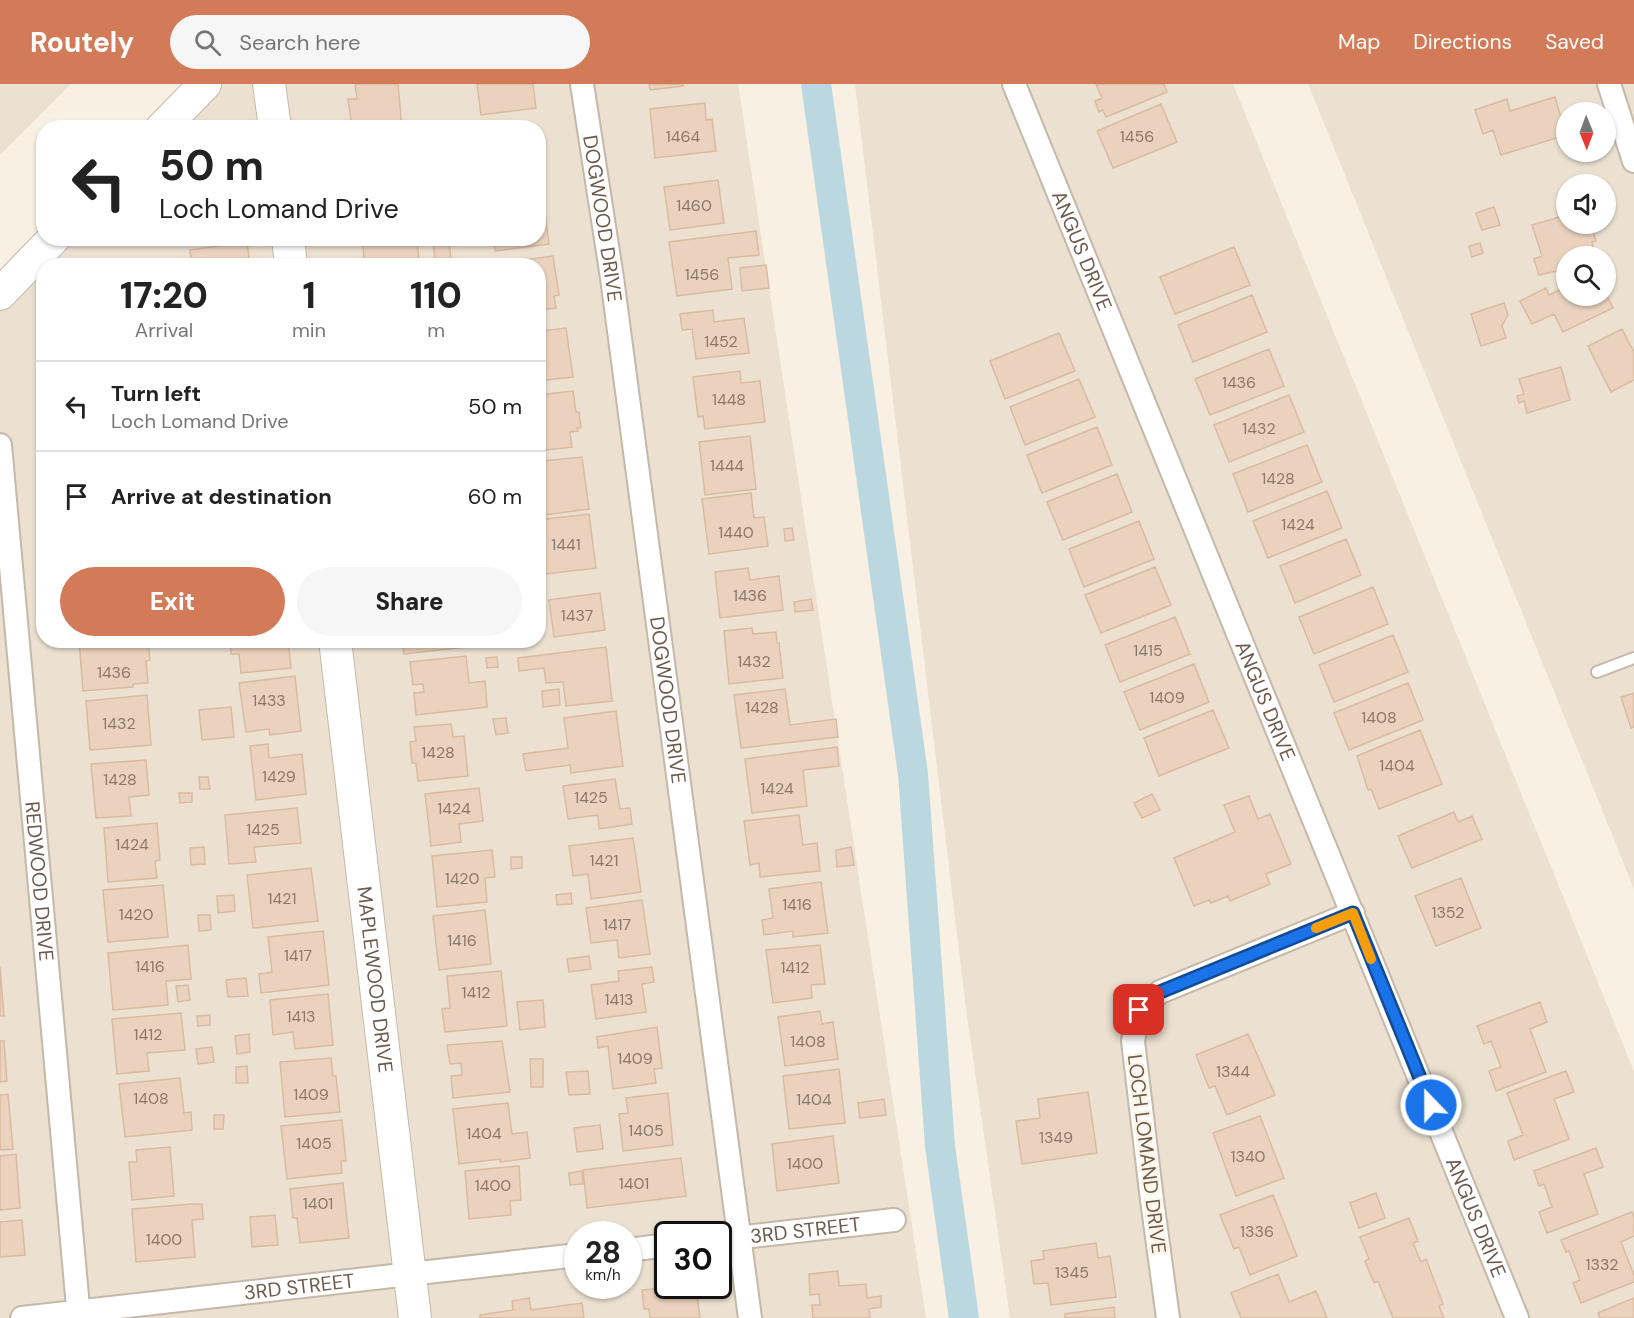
<!DOCTYPE html>
<style>
body{margin:0;font-family:"DM Sans",sans-serif;background:#f6f6f6;color:#222;height:100vh;display:flex;flex-direction:column;font-size:22px;white-space:nowrap}
*{box-sizing:border-box;margin:0}
p{font-size:20px;color:#767676}
.icon{flex:none;width:33px;height:33px;fill:none;stroke:currentColor;stroke-width:2;stroke-linecap:round;stroke-linejoin:round}
.map{position:relative;flex:1;overflow:hidden}
.panel{position:absolute;left:36px;top:174px;width:510px;height:390px;display:flex;flex-direction:column;background:#fff;border-radius:24px;box-shadow:0 2px 4px #0004}
.panel>*{flex:none}
.top-card{position:absolute;left:36px;top:36px;width:510px;height:126px;border-radius:24px;box-shadow:0 2px 4px #0004;background:#fff;color:#222;overflow:hidden}
.needle{width:39px;rotate:179deg}
.controls{position:absolute;left:1556px;top:18px;display:grid;gap:12px}
.controls a{display:grid;place-items:center;width:60px;height:60px;border-radius:50%;background:#fff;box-shadow:0 2px 4px #0004;font-size:30px}
.speed{position:absolute;left:564px;top:1137px;display:flex;gap:12px;font-size:30px;font-weight:700;text-align:center}
.speed>*{display:grid;place-content:center;width:78px;height:78px;border-radius:50%;background:#fff;box-shadow:0 2px 4px #0004;line-height:1}
.speed small{font-size:15px;font-weight:400}
.speed .limit{border:3px solid #111;border-radius:9px;background:#fff;color:#111}
.pin{position:absolute;display:grid;place-items:center;width:51px;height:51px;color:#fff;margin:-26px;border-radius:12px;box-shadow:0 3px 9px #0006}
.me{position:absolute;width:66px;margin:-33px;rotate:338deg;stroke-linejoin:round;filter:drop-shadow(0 0 4px #0008)}
.turn{display:flex;align-items:center;gap:21px;height:126px;padding:0 24px;font-size:27px}
.turn .icon{width:78px;height:78px;stroke-width:2.5}
.turn b{display:block;font-size:42px;line-height:51px}
.eta{display:flex;justify-content:space-evenly;align-items:center;height:102px;text-align:center}
.eta b{font-size:36px;font-weight:800;line-height:42px}
.action{display:flex;gap:12px;margin-top:auto;padding:12px 24px}
.action a{flex:1;height:69px;border-radius:36px;background:#d37b58;color:#fff;font-size:24px;font-weight:800;line-height:69px;text-align:center}
.action a+a{background:#f6f6f6;color:#222}
ul{padding:0;list-style:none}
li{display:flex;align-items:center;gap:18px;height:90px;padding:0 24px;border-top:2px solid #e0e0e0}
li div{flex:1}
li b{display:block;font-size:22px}
li em{font-style:normal}
header{display:flex;align-items:center;gap:36px;box-sizing:border-box;height:84px;padding:0 30px;background:#d37b58;color:#fff}
header strong{font-size:28px}
nav{display:flex;gap:33px;margin-inline-start:auto;font-size:21px}
.search{width:420px;height:54px;background:#f6f6f6;display:flex;align-items:center;gap:15px;box-sizing:border-box;padding:0 21px;border-radius:33px;color:#767676;font-size:22px}
.map>svg:first-child{display:block}
</style>
<header>
<strong>Routely</strong>
<div class="search"><svg class="icon" aria-label="search" viewBox="0 0 24 24"><circle cx="10" cy="10" r="6"/><path d="M15 15l6 6"/></svg>Search here</div>
<nav><a>Map</a><a>Directions</a><a>Saved</a></nav>
</header>
<div class="map">
<svg width="1634" height="1234" viewBox="0 0 1634 1234">
<rect width="100%" height="100%" fill="#f8f1e3"/>
<!-- residential -->
<path fill="#ece1d1" fill-rule="evenodd" d="M0,0h71l-71,71z
M206,0h532l188,1234h-926v-1022l55,-57 483,-1v-110l-375,-1zM44,182h494v374h-494zM578,1150h50v52h-50zM668,1150h50v52h-50z
M855,0h378l401,987v247h-624l-44,-309z
M1308,0h326v805zM1566,28h39v40h-39zM1566,100h39v40h-39zM1566,172h39v40h-39z"/>
<g fill="none" stroke-linecap="round" stroke-linejoin="round">
<!-- canal -->
<path stroke="#bbd7df" stroke-width="30" d="M816,0l97,690 27,372 24,172"/>
</g>
<!-- building -->
<path fill="#ead2be" stroke="#dabaa1" stroke-width="1.5" d="M355,0h43l4,44h-50l-4,-29h9z
M477,0h56l3,24 -55,7z
M649,0h34v2l-33,4z
M1096,0h68l3,8 -61,25 -3,-7 -4,2 -4,-11 7,-3z
M1555,13l11,38 -65,20 -8,-25 -10,4 -8,-24 32,-11 3,12z
M705,19l1,17 6,-1 4,32 -61,7 -5,-49z
M1161,20l16,38 -64,26 -16,-37z
M538,45l7,49 -7,1z
M718,96l6,43 -54,7 -6,-43z
M542,106l7,54 -54,7 -2,-13h45v-47z
M1494,123l6,18 -18,5 -6,-17z
M1566,131v9h25l5,17 -4,1 4,14h-30v13l-27,6 -5,-16 8,-3 -10,-31z
M756,147l3,24 -31,3 4,31 -55,7 -8,-54z
M362,154h55l2,24 -27,4h-27z
M449,155l2,22 -16,1 -2,-22z
M217,158h30l3,24h-58l-2,-16 29,-4z
M1480,159l3,10 -11,4 -3,-11z
M1234,163l16,38 -75,29 -15,-37z
M553,172l6,39 -5,1 2,12 -18,2v-44h-46v-2z
M182,177v5h-29v-3z
M766,181l3,23 -27,3 -2,-23z
M1566,203v9h39v-4l8,16 -50,24 -9,-18 -22,10 -12,-23 26,-13 3,7z
M1252,211l15,37 -74,30 -15,-37z
M1504,219l4,12 -6,11 4,12 -25,8 -10,-32z
M713,226l1,12 30,-4 5,35 -53,6 -4,-30 -10,1 -2,-16z
M541,238l1,9 24,-3 7,49 -35,4v-58z
M1622,245l12,23v28l-23,12 -23,-46z
M1059,249l16,38 -70,28 -15,-38z
M1269,265l15,37 -74,29 -15,-36z
M1561,283l9,33 -43,13 -3,-12 -5,2 -2,-7 7,-2 -5,-15z
M740,287l1,12 19,-2 5,41 -60,7 -2,-13 -5,1 -5,-40z
M1079,295l16,38 -70,28 -15,-38z
M573,307l3,21h3l2,16h-4l1,3 -8,1 2,15 -34,4v-56z
M1289,311l15,37 -75,30 -15,-37z
M1097,343l15,38 -70,28 -15,-38z
M750,352l6,53 -51,6 -6,-53z
M1307,361l15,37 -74,30 -15,-38z
M582,373l7,52 -51,7v-41l6,-1 -2,-13z
M1117,390l15,38 -69,28 -16,-38z
M1327,407l15,37 -74,30 -15,-37z
M751,409l3,25 10,-1 4,29 -59,8 -7,-55z
M589,430l7,54 -58,7v-55z
M1139,437l15,38 -70,28 -15,-38z
M792,444l2,12 -9,1 -1,-12z
M1346,455l15,36 -66,28 -15,-37z
M1155,483l16,38 -70,28 -16,-38z
M748,484l2,12 29,-4 4,34 -63,8 -5,-46z
M1373,503l15,37 -74,30 -15,-37z
M600,509l5,37 -51,7 -5,-37z
M811,515l2,11 -18,2 -1,-10z
M1175,533l15,37 -70,28 -15,-37z
M752,544l1,6 23,-2 1,11h2l4,35 -54,6 -5,-53z
M1393,551l15,37 -74,30 -15,-37z
M79,556h69l2,20 -4,1 2,22 -15,1v3l-50,4z
M230,556h58l3,28 -50,5 -2,-19h-8z
M402,556h64v7l-62,7z
M606,563l6,54 -46,5 -3,-24 -17,1 -2,-15 -25,3 -1,-13z
M466,572l3,27 16,-2 2,26 -71,8 -2,-22 10,-1 -1,-8 -10,1 -3,-23z
M497,573l1,10 -11,1 -1,-10z
M1194,580l15,38 -69,28 -16,-38z
M295,592l6,55 -31,4 -1,-6 -23,3 -7,-49z
M1408,599l15,37 -74,30 -15,-37z
M559,605l1,16 -17,2 -1,-16z
M785,605l5,36 46,-6 2,18 -97,11 -7,-53z
M1634,609v34l-3,1 -10,-31z
M147,611l4,50 -61,5 -4,-49z
M231,623l3,30 -32,3 -3,-30z
M1213,626l16,38 -70,28 -15,-38z
M616,627l7,55 -52,7 -1,-8 -44,6 -3,-17 45,-6 -4,-30z
M506,634l2,15 -12,2 -3,-16z
M451,640l2,13 11,-1 4,40 -50,5 -2,-18h-4l-2,-21 6,-1 -2,-14z
M1420,646l22,54 -63,25 -8,-20 -3,1 -11,-34z
M268,660l1,14 33,-4 4,40 -50,6 -6,-54z
M837,663l2,19 -36,4 4,36 -55,7 -7,-54z
M146,676l3,35 -20,2 2,19 -35,2 -5,-54z
M199,693h9l2,12h-10z
M615,695l5,30 10,-1 2,16 -33,5 -1,-14 -30,4 -5,-33z
M479,704l4,33 -24,3 2,18 -30,4 -6,-52z
M179,709h13v9l-12,1z
M1152,710l8,16 -18,8 -8,-15z
M1249,712l9,23 12,-5 21,50 -25,10 4,10 -40,17 -2,-5 -17,7 -2,-3 -15,6 -20,-48 61,-26 -11,-27z
M297,724l4,35 -47,4 2,15 -27,2 -4,-49z
M1454,728l4,10 14,-6 10,23 -70,29 -14,-32z
M799,731l4,30 14,-2 3,28 -60,6 -1,-14 -9,2 -6,-44z
M157,739l3,37 -5,1 2,17 -49,4 -4,-54z
M633,754l8,54 -50,7 -3,-25 -15,2 -4,-30z
M204,763l1,17 -14,1 -1,-17z
M851,763l3,18 -17,2 -1,-17z
M492,766l3,27 -10,1 2,24 -50,5 -5,-51z
M511,773h11v11l-11,1z
M311,784l7,53 -65,7 -6,-53z
M1461,794l20,50 -45,18 -21,-50z
M821,798l7,51 -35,4v-6l-29,4 -2,-15 11,-2 -4,-29z
M163,801l5,52 -60,5 -5,-52z
M571,809l1,11 -15,1 -1,-10z
M234,811l1,16 -17,2 -1,-17z
M642,816l8,54 -31,4 -2,-18 -26,3 -5,-35z
M485,826l6,54 -52,6 -6,-54z
M198,831h12l1,15 -12,1z
M323,847l6,54 -68,8 -2,-19 13,-2 -4,-35z
M188,861l3,34 -25,2 2,24 -55,5 -5,-57z
M820,861l5,39 -14,1 1,13 -39,5 -7,-53z
M589,872l2,13 -22,3 -2,-13z
M0,883l4,49h-4z
M652,883l2,15 -12,2 4,28 -50,7 -5,-34 28,-4 -1,-10z
M501,887l6,55 -62,6 -3,-23 8,-1 -3,-32z
M246,894l2,18 -20,1 -2,-17z
M188,901l2,15 -12,2 -2,-16z
M328,910l5,51 -38,4 -2,-17 -20,3 -3,-35z
M543,916l2,27 -25,3 -3,-28z
M1540,918l7,20 -17,7 16,43 -50,19 -7,-20 12,-4 -10,-26 -7,3 -7,-18z
M820,927l2,13 11,-2 5,37 -53,7 -7,-49z
M181,929l4,37 -38,3 2,18 -32,3 -5,-55z
M210,931v10l-12,1 -1,-10z
M657,943l5,41 -8,1 2,14 -43,6 -5,-43 -10,2 -1,-11z
M249,950l1,18 -13,2 -2,-18z
M1248,950l27,61 -48,20 -12,-29 -6,2 -13,-33z
M0,957h4l3,40 -7,1z
M502,957l8,51 -57,6 -2,-22 11,-1 -1,-12 -11,1 -3,-19z
M212,963l2,15 -16,2 -2,-15z
M331,974l2,18h3l4,36 -55,5 -5,-55z
M530,975h13v28h-12z
M247,982l1,17h-12v-16z
M839,985l6,54 -56,6 -6,-53z
M588,987l2,23 -21,1 -3,-23z
M1566,987l8,21 -20,7 15,40 -55,21 -6,-19 15,-6 -16,-42z
M180,994l4,35 7,-1 1,18 -67,7 -6,-53z
M1088,1008l9,61 -75,11 -6,-43 24,-3 -2,-19z
M668,1009l5,52 -50,6 -4,-37 9,-1 -2,-15z
M8,1010l5,55 -13,1v-55z
M884,1015l2,16 -26,3 -2,-15z
M508,1019l4,31 15,-2 3,26 -30,4v-3l-41,5 -6,-55z
M214,1031h10l-1,14h-9z
M1260,1032l24,62 -48,18 -23,-63z
M342,1036l4,41h-5l1,12 -55,6 -6,-53z
M600,1041l3,24 -26,3 -3,-24z
M833,1052l6,47 -62,8 -5,-47z
M170,1063l4,49 -42,4 -3,-38h8l-1,-12z
M1596,1064l7,19 -19,7 14,40 -51,19 -8,-21 13,-5 -8,-23 -5,2 -5,-15z
M16,1070l4,54 -20,2v-54z
M681,1074l5,38 -99,12 -4,-38z
M519,1082l2,34 -11,1 1,14 -42,4 -4,-48z
M582,1087l1,13 -13,1 -1,-12z
M343,1099l6,55 -49,5 -3,-25h-4l-3,-29z
M1376,1109l9,25 -26,10 -9,-25z
M1273,1111l24,61 -47,19 -11,-28 -5,2 -14,-34z
M192,1120h10l1,15 -11,1 3,37 -59,5 -4,-53z
M1632,1128l2,5v19l-13,6 13,33v7l-53,21 -8,-20 7,-3 -11,-29 -3,1 -5,-12z
M275,1131l3,30 -26,2 -2,-30z
M1409,1134l9,23 -5,2 8,19 5,-3 17,45 -4,2 5,12h-51l-15,-37 -4,2 -9,-22 4,-2 -9,-22z
M22,1136l3,35 -25,2v-35z
M1096,1159l2,15 12,-2 6,41 -65,8 -3,-22 -14,1 -3,-23 13,-2 -1,-8z
M838,1187l1,15 27,-2 1,14 14,-2v11l-12,2 1,9h-57l-1,-13h8l-1,-11 -9,1 -1,-21z
M1278,1190l11,28 27,-11 11,27h-86l-10,-25z
M685,1202h11l4,32h-50l-1,-9h-5l-2,-19z
M529,1214l2,12 51,-7 2,15h-104v-3l33,-5 -1,-9z
M1634,1214v20h-34l-2,-5z
M1114,1223l1,11h-50v-4z"/>
<g fill="none" stroke-linecap="round" stroke-linejoin="round">
<!-- lane casing -->
<g stroke="#c5b8a9" stroke-width="14">
<path id="lane" d="M1597,588l37,-14"/>
</g>
<!-- street casing -->
<g stroke="#c5b8a9" stroke-width="26">
<g id="street">
<path id="s1" d="M582,0l30,194 138,1040"/>
<path id="s2" d="M1014,0l503,1234"/>
<path d="M1609,0l25,77"/>
<path id="s3" d="M0,361l79,873"/>
<path id="s4" d="M718,1156l176,-20"/>
<path d="M628,1166l40,-5"/>
<path id="s5" d="M22,1234l556,-63"/>
<path d="M1168,1234l-16,-118 -19,-159 6,-31 21,-18 193,-79"/>
</g>
</g>
<!-- secondary casing -->
<g stroke="#c7b8a7" stroke-width="34">
<g id="secondary">
<path d="M269,0l6,44"/>
<path d="M162,44l43,-44"/>
<path d="M288,154l3,28"/>
<path d="M0,210l54,-56"/>
<path id="s6" d="M335,556l80,678"/>
</g>
</g>
<!-- lane -->
<use href="#lane" stroke="#fff" stroke-width="10"/>
<!-- street -->
<use href="#street" stroke="#fff" stroke-width="22"/>
<!-- secondary -->
<use href="#secondary" stroke="#fff" stroke-width="32"/>
</g>
<g fill="none" stroke-linecap="round" stroke-linejoin="round">
<!-- route casing -->
<g stroke="#114b97" stroke-width="15">
<path id="route" d="M1139,926l21,-18 193,-79 78,192"/>
</g>
<!-- route -->
<use href="#route" stroke="#1a73e8" stroke-width="10"/>
<!-- slow -->
<path stroke="#f59e0b" stroke-width="10" d="M1316,844l37,-15 18,46"/>
</g>
<g text-anchor="middle" dominant-baseline="central" stroke-width="5" stroke-linejoin="round" paint-order="stroke">
<!-- number labels -->
<g font-size="16" fill="#8c7869">
<text x="683" y="52">1464</text>
<text x="1137" y="52">1456</text>
<text x="694" y="121">1460</text>
<text x="702" y="190">1456</text>
<text x="721" y="257">1452</text>
<text x="1239" y="298">1436</text>
<text x="729" y="315">1448</text>
<text x="1259" y="344">1432</text>
<text x="727" y="381">1444</text>
<text x="1278" y="394">1428</text>
<text x="1298" y="440">1424</text>
<text x="736" y="448">1440</text>
<text x="566" y="460">1441</text>
<text x="750" y="511">1436</text>
<text x="577" y="531">1437</text>
<text x="1148" y="566">1415</text>
<text x="754" y="577">1432</text>
<text x="114" y="588">1436</text>
<text x="1167" y="613">1409</text>
<text x="269" y="616">1433</text>
<text x="762" y="623">1428</text>
<text x="1379" y="633">1408</text>
<text x="119" y="639">1432</text>
<text x="438" y="668">1428</text>
<text x="1397" y="681">1404</text>
<text x="279" y="692">1429</text>
<text x="120" y="695">1428</text>
<text x="777" y="704">1424</text>
<text x="591" y="713">1425</text>
<text x="454" y="724">1424</text>
<text x="263" y="745">1425</text>
<text x="132" y="760">1424</text>
<text x="604" y="776">1421</text>
<text x="462" y="794">1420</text>
<text x="282" y="814">1421</text>
<text x="797" y="820">1416</text>
<text x="1448" y="828">1352</text>
<text x="136" y="830">1420</text>
<text x="617" y="840">1417</text>
<text x="462" y="856">1416</text>
<text x="298" y="871">1417</text>
<text x="150" y="882">1416</text>
<text x="795" y="883">1412</text>
<text x="476" y="908">1412</text>
<text x="619" y="915">1413</text>
<text x="301" y="932">1413</text>
<text x="148" y="950">1412</text>
<text x="808" y="957">1408</text>
<text x="635" y="974">1409</text>
<text x="1233" y="987">1344</text>
<text x="311" y="1010">1409</text>
<text x="151" y="1014">1408</text>
<text x="814" y="1015">1404</text>
<text x="646" y="1046">1405</text>
<text x="484" y="1049">1404</text>
<text x="1056" y="1053">1349</text>
<text x="314" y="1059">1405</text>
<text x="1248" y="1072">1340</text>
<text x="805" y="1079">1400</text>
<text x="634" y="1099">1401</text>
<text x="493" y="1101">1400</text>
<text x="318" y="1119">1401</text>
<text x="1257" y="1147">1336</text>
<text x="164" y="1155">1400</text>
<text x="1602" y="1180">1332</text>
<text x="1072" y="1188">1345</text>
</g>
<!-- street labels -->
<g font-size="20" fill="#6d5a4d" stroke="#fcf6e9">
<text stroke="none"><textPath href="#s1" startOffset="136">DOGWOOD DRIVE</textPath></text>
<text stroke="none"><textPath href="#s2" startOffset="180">ANGUS DRIVE</textPath></text>
<text stroke="none"><textPath href="#s1" startOffset="622">DOGWOOD DRIVE</textPath></text>
<text stroke="none"><textPath href="#s2" startOffset="666">ANGUS DRIVE</textPath></text>
<text stroke="none"><textPath href="#s3" startOffset="438">REDWOOD DRIVE</textPath></text>
<text stroke="none"><textPath href="#s6" startOffset="342">MAPLEWOOD DRIVE</textPath></text>
<text transform="translate(1147 1070) rotate(83)">LOCH LOMAND DRIVE</text>
<text stroke="none"><textPath href="#s2" startOffset="1224">ANGUS DRIVE</textPath></text>
<text stroke="none"><textPath href="#s4" startOffset="88">3RD STREET</textPath></text>
<text stroke="none"><textPath href="#s5" startOffset="279">3RD STREET</textPath></text>
</g>
</g>
</svg>
<div class="controls">
<a><svg class="needle" viewBox="-14 -14 28 28"><path d="M0-13l5 13h-10z" fill="#e53935"/><path d="M0 13l5-13h-10z" fill="#767676"/></svg></a>
<a><svg class="icon" aria-label="sound" viewBox="0 0 24 24"><path d="M4 9h4l5-4v14l-5-4H4zM17 9q2 3 0 6"/></svg></a>
<a><svg class="icon" aria-label="search" viewBox="0 0 24 24"><circle cx="10" cy="10" r="6"/><path d="M15 15l6 6"/></svg></a>
</div>
<div class="speed"><div>28<small>km/h</small></div><div class="limit">30</div></div>
<div class="pin" style="left:1139px;top:926px;background:#d93025"><svg class="icon" aria-label="arrive" viewBox="0 0 24 24"><path d="M6 21V4h12l-3 4 3 4H6"/></svg></div>
<svg class="me" style="left:1431px;top:1021px" viewBox="-20 -20 40 40"><circle r="17" fill="#1a73e8" stroke="#fff" stroke-width="3"/><path d="M0-11L8 9 0 5-8 9z" fill="#fff"/></svg>
<div class="top-card">
<div class="turn"><svg class="icon" aria-label="left" viewBox="0 0 24 24"><path d="M17 20v-9H6M10 6l-5 5 5 5"/></svg><div><b>50 m</b>Loch Lomand Drive</div></div>
</div>
<section class="panel">
<div class="eta">
<div><b>17:20</b><p>Arrival</p></div>
<div><b>1</b><p>min</p></div>
<div><b>110</b><p>m</p></div>
</div>
<ul>
<li><svg class="icon" aria-label="left" viewBox="0 0 24 24"><path d="M17 20v-9H6M10 6l-5 5 5 5"/></svg><div><b>Turn left</b><p>Loch Lomand Drive</p></div><em>50 m</em></li>
<li><svg class="icon" aria-label="arrive" viewBox="0 0 24 24"><path d="M6 21V4h12l-3 4 3 4H6"/></svg><div><b>Arrive at destination</b></div><em>60 m</em></li>
</ul>
<div class="action"><a>Exit</a><a>Share</a></div>
</section>
</div>
